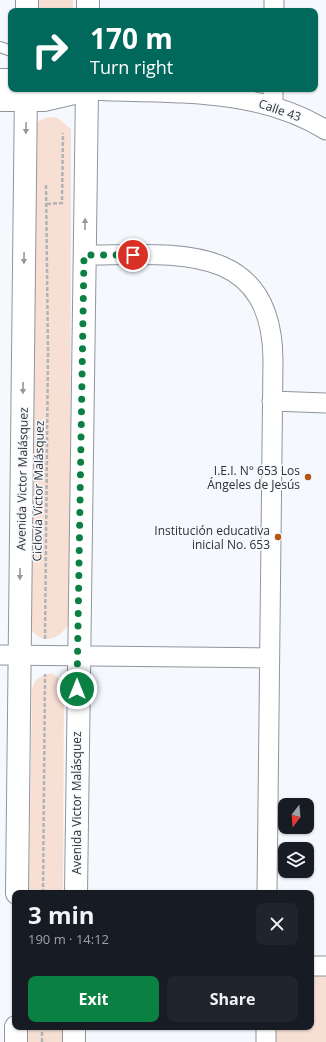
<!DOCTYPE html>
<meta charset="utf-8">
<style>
body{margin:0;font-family:"Open Sans",sans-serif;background:#20242c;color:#f1f3f6;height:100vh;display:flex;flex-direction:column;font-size:15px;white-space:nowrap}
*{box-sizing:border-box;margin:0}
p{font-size:13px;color:#9ea1a6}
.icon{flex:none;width:22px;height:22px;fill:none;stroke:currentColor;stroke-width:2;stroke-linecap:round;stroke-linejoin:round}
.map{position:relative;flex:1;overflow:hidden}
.panel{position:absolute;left:12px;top:890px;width:302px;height:140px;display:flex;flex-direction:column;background:#171b24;border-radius:8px;box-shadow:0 1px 3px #0004}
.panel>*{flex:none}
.top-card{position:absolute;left:8px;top:8px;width:310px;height:84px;border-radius:8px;box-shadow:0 1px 3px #0004;background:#00695c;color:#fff;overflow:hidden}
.needle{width:26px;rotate:196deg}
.tools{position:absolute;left:278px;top:798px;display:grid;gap:8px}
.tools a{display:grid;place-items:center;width:36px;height:36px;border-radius:8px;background:#171b24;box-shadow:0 1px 3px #0004;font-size:20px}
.pin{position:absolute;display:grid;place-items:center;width:34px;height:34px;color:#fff;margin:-17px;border:2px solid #fff;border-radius:50%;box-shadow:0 1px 4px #0007}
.me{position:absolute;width:44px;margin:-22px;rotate:0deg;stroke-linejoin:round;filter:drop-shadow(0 0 3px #0008)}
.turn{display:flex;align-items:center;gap:14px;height:84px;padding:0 16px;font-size:18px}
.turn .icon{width:52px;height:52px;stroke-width:2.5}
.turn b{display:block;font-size:28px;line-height:34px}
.round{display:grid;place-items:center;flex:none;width:42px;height:42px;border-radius:8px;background:#20242c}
.head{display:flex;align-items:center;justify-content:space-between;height:68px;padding:0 16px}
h1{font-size:24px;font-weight:700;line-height:30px}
.cta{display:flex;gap:8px;margin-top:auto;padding:8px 16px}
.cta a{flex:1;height:46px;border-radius:8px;background:#0b8043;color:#fff;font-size:16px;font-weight:700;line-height:46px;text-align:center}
.cta a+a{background:#20242c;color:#f1f3f6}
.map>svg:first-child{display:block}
</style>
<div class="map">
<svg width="326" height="1042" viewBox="0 0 326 1042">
<rect width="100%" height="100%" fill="#f5f9fe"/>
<!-- green -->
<path fill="#f7dfd3" d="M34,0h39v11h-39z
M49,117l9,1 13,11 -1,492c-9,20 -31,26 -41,4l7,-502 4,-3z
M51,673l8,5 5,8 -1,207h-34l3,-203c3,-13 8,-13 19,-17z
M311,973l15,1v68h-51v-15h36z
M28,1027h35v15h-35z"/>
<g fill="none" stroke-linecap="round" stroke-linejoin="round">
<!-- lane casing -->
<g stroke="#90959d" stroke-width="12">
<path id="lane" d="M0,47l11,4"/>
</g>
<!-- street casing -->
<g stroke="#90959d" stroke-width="21">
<path id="street" d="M274,11v-11
M87,90c80,4 168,-4 239,40
M273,106v-17
M84,255c88,0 188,-16 189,105l-6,533
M272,401l54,2
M0,655l269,3
M311,966h15
M266,1042v-15"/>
</g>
<!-- secondary casing -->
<g stroke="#90959d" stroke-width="24">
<path id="secondary" d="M0,80h11
M0,100h44l43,-10"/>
</g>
<!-- primary casing -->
<g stroke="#90959d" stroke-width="24">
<path id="primary" d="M27,11v-11
M88,11v-11
M17,893l9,-804
M76,893l11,-804
M16,1042v-15
M74,1042v-15"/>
</g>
<!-- path -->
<path stroke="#b0b3b7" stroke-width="2.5" stroke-dasharray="4 2" stroke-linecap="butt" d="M47,204l15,-1 1,-70
M45,639l3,-286 -2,-169
M43,893l2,-219
M42,1042v-15"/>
<!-- lane -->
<use href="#lane" stroke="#fff" stroke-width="10"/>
<!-- street -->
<use href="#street" stroke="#fff" stroke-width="19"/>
<!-- secondary -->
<use href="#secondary" stroke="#fff" stroke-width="22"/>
<!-- primary -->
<use href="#primary" stroke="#fff" stroke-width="22"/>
</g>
<!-- one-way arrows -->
<defs><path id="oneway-solid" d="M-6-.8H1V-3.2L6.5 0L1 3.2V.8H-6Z"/></defs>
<g fill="#969899">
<use href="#oneway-solid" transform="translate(26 128) rotate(91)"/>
<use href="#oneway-solid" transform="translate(85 224) rotate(-89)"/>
<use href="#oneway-solid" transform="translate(24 258) rotate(91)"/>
<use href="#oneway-solid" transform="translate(23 388) rotate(91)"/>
<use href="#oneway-solid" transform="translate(20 574) rotate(91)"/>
</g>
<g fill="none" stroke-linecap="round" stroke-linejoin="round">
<!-- route -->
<path stroke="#0b8043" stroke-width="7" stroke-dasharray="0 12.6" d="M77,689l7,-434h49"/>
</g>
<!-- markers -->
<g fill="#b75614" stroke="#f5f9fe" stroke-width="1.5">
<circle cx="308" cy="477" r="4"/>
<circle cx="278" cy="537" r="4"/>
</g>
<g text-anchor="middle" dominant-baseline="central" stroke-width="3" stroke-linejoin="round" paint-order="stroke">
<!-- street labels -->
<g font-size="12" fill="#2e3033" stroke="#f5f9fe">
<text transform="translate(280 110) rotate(19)">Calle 43</text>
<text transform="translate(22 479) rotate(-89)">Avenida Victor Malásquez</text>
<text transform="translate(38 491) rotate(-89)">Ciclovía Víctor Malásquez</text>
<text transform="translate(76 803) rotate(-90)">Avenida Victor Malásquez</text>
</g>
<!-- poi labels -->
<g font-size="12" fill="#2e3033" stroke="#f5f9fe" text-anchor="end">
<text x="300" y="470">I.E.I. N° 653 Los<tspan x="300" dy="14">Ángeles de Jesús</tspan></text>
<text x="270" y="530">Institución educativa<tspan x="270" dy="14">inicial No. 653</tspan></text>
</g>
</g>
</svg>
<div class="tools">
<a><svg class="needle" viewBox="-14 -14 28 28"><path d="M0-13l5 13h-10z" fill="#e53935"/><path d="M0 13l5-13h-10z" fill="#9ea1a6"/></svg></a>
<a><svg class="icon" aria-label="layers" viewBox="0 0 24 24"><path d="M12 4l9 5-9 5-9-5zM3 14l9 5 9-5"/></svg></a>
</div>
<div class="pin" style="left:133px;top:255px;background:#d93025"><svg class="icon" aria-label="arrive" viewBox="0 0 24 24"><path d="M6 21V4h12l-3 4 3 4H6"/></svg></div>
<svg class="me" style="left:77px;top:689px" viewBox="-20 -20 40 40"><circle r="17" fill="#0b8043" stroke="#fff" stroke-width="3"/><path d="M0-11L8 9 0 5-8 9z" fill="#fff"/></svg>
<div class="top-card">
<div class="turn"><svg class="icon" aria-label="right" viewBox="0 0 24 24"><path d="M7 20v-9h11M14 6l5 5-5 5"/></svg><div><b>170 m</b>Turn right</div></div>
</div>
<section class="panel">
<div class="head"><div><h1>3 min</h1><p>190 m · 14:12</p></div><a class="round"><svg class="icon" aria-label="close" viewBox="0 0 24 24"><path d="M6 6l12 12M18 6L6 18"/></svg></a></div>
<div class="cta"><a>Exit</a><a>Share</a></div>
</section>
</div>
